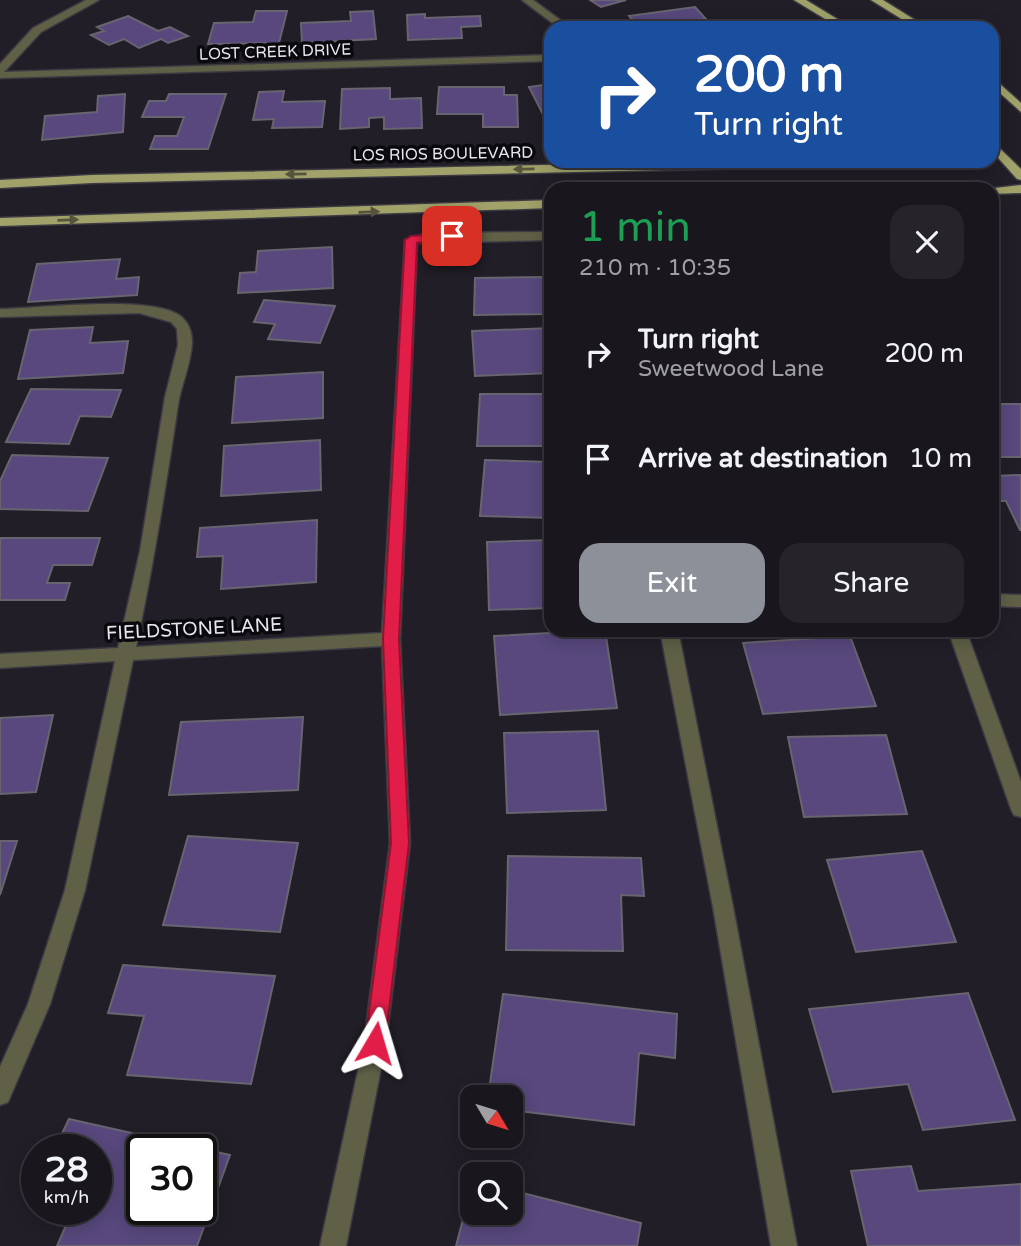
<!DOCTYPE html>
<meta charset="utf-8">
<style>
body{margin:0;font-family:"Varela Round",sans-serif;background:#26232a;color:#f1f3f6;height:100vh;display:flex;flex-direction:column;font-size:26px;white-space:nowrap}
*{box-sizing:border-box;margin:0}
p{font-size:23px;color:#9f9fa4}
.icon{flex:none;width:38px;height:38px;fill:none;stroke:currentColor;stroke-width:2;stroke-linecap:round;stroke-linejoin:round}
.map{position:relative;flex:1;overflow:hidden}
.side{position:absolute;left:544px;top:182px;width:455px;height:455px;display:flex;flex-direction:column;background:#19161d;border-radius:21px;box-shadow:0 4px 18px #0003,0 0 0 2px #37353b}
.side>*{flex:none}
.hud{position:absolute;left:544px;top:21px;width:455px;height:147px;border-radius:21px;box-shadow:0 4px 18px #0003,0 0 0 2px #37353b;background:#1a4fa0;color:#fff;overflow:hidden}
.needle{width:46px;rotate:128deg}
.fabs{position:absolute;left:460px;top:1085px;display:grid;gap:14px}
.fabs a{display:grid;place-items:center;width:63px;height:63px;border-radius:14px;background:#19161d;box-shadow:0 4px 18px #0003,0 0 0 2px #37353b;font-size:35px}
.speed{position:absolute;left:21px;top:1134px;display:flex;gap:14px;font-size:35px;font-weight:700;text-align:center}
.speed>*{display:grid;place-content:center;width:91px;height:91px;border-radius:50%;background:#19161d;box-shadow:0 4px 18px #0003,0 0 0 2px #37353b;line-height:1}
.speed small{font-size:18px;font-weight:400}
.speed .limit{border:4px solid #111;border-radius:10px;background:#fff;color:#111}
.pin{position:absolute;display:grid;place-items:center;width:60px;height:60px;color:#fff;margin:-30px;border-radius:14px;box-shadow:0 4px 10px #0006}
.me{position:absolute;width:77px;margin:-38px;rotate:7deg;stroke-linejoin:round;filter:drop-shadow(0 0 5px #0008)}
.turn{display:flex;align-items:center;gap:24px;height:147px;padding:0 35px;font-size:32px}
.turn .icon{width:91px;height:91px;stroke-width:2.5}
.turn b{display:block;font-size:49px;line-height:60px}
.round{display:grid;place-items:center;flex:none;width:74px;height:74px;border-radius:21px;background:#26232a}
.overview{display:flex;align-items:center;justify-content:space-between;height:119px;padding:0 35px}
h1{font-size:42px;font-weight:600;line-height:52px;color:#1e9e55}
.cta{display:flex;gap:14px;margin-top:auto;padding:14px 35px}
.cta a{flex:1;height:80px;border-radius:21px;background:#8c9099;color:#fff;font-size:28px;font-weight:600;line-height:80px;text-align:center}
.cta a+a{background:#26232a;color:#f1f3f6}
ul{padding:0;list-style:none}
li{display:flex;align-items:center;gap:21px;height:105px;padding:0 35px}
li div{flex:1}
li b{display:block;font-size:26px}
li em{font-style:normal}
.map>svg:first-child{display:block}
</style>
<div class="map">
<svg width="1021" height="1246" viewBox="0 0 1021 1246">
<rect width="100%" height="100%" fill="#211e27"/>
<!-- building -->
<path fill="#58487d" stroke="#686570" stroke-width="2" fill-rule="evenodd" d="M590,0h36l-25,7z
M695,7l11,12 -24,3 6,6h-49l-10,-12z
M256,11h31l-8,32 -71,1 6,-21 39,-1z
M373,11l3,28 -74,4 -1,-20 50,-2 -1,-9z
M425,14v4l55,-2 1,10 -20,1 1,11 -54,2 -1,-25z
M128,16l30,15 12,-4 18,9 -20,7 -7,-4 -22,9 -15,-9 -15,6 -18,-10 13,-4 -7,-4z
M551,84v46l-22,-43z
M439,87h65v8h13l1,32h-35v-13h-46z
M390,88v11l31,-1 1,30 -38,1v-12l-15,1v9l-29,2 2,-40z
M284,91l-2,11 43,-1 -3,26 -50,1 2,-9 -21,1 6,-28z
M125,94l-2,38 -81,8 3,-24 52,-4 1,-16z
M169,94h57l-18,55h-58l5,-13h22l7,-19h-42l7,-16h17z
M332,247l1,41 -95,5 2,-20 16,-1 2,-21z
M120,259l-4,20 23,-2 -2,18 -109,7 9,-38z
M544,277v18h7v19l-77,1 1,-37z
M264,300l71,6 -15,37 -52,-4 7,-15 -21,-2z
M93,327l-3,16 38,-2 -5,32 -105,6 12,-49z
M551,328v45l-76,3 -3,-45z
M323,372v46l-91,5 4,-46z
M31,389l90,1 -10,27 -31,-1 -11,28 -63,-2z
M480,394h71v52h-74z
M992,404h29v53h-29z
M320,440l1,50 -100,6 3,-50z
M12,455l96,3 -20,53 -88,-2v-28z
M485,460l66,2v56l-71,-2z
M1021,475v55h-1l-14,-29h-14v-25z
M317,520l-1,62 -95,7 2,-33 -26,1 3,-29z
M0,538h100l-8,27h-39l-6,18h23l-5,17h-65z
M551,540v68l-62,2 -2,-68z
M605,630l12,78 -117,7 -6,-79z
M850,636l26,70 -113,8 -20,-71z
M53,715l-17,77 -36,2v-76z
M303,717l-5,73 -129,5 12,-73z
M598,731l8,79 -99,3 -3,-80z
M886,735l21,79 -103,3 -16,-80z
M188,836l110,7 -18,89 -117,-7z
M0,841h17l-17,54z
M922,851l34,91 -100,10 -29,-92z
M508,856l133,2 3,38 -23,-1 2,56 -117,-1z
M123,965l152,11 -24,108 -124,-9 17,-59 -36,-3z
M968,993l47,127 -92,10 -15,-46 -75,8 -24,-83z
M503,994l174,20 -2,44 -36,-5 -5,72 -123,-15v-13h-23z
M69,1119l161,36 -33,91h-140l16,-37h23v-59h-42zM142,1150h59v59h-59z
M911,1166l7,25 103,-7v62h-153l-17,-75z
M472,1185v28h39v-23l130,33 -4,23h-181z"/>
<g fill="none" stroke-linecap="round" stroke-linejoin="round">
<!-- minor casing -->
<g stroke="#3d3a43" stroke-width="3">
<path id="minor" d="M86,0h13l-58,32 -37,40 547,-17v6l-551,17v-14l33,-36z
M522,0h11l38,28h-12z
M551,232v8l-134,3 -17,396 10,204 -24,200 -40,203h-26l44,-203 26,-200 -8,-197 -249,14 -48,230 -35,114 -42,98 -8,3v-38l28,-63 37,-114 50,-229 -115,7v-14l118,-6 22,-97 25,-154 13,-52 -1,-16 -6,-7 -32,-9 -139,4v-8c41,-1 148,-14 179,6 10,7 13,17 13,28 -1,21 -11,42 -14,62 -12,81 -25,162 -42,242l246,-14 23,-393 22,-7z
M992,594l29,1v12l-29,-1z
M660,630h18l55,277 64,339h-26l-58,-339z
M948,630h18l55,152v35l-7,-2 -3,-6z"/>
</g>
<!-- major casing -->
<g stroke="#3d3a43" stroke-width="3">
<path id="major" d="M794,0h12l46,28h-12z
M871,0h12l45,28h-12z
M992,77l29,26v9l-29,-26z
M992,141l29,28v11l-4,-1 -25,-28z
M728,161h164l-6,4 -794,18 -92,5v-8l92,-5z
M1021,185v8l-29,1v-5h-5z
M551,200v8l-551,18v-8z"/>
</g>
<!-- minor -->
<use href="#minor" fill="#606047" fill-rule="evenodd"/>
<!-- major -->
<use href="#major" fill="#a1a16a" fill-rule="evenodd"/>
</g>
<!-- one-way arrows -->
<defs><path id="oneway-solid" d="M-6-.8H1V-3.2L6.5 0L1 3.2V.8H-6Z" transform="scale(1.75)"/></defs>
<g fill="#56553c">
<use href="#oneway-solid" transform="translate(524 169) rotate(179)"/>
<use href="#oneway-solid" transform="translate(296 174) rotate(179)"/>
<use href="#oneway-solid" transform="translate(369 212) rotate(-2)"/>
<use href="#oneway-solid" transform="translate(68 220) rotate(-2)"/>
</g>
<!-- route -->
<path fill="#e11d48" stroke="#92132f" stroke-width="2" d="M452,233l6,3 -2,3 -39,4 -18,396 10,204 -24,200 -3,7 -7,3 -7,-3 -3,-7 26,-200 -8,-204 22,-399 6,-4z"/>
<g text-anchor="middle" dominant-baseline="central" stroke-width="7" stroke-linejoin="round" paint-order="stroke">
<!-- far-street labels -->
<g font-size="16" fill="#e9e7ed" stroke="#0a090d">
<text transform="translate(275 52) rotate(-2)">LOST CREEK DRIVE</text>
<text transform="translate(443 154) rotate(-1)">LOS RIOS BOULEVARD</text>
</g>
<!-- street labels -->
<g font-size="19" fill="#e9e7ed" stroke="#0a090d">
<text transform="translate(194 629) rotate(-3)">FIELDSTONE LANE</text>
</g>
</g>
</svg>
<div class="fabs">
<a><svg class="needle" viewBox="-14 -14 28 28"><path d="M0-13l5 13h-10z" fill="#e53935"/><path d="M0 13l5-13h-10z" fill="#9f9fa4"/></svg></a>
<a><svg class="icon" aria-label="search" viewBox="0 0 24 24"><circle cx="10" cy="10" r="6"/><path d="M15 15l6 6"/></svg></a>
</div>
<div class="speed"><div>28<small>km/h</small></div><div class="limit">30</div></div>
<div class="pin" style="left:452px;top:236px;background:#d93025"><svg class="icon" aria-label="arrive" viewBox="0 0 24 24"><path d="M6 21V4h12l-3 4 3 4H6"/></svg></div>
<svg class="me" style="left:375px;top:1043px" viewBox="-20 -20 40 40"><path d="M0-17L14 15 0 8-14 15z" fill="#e11d48" stroke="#fff" stroke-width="4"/></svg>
<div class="hud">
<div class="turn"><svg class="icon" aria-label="right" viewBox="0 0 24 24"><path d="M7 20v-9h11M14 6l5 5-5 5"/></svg><div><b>200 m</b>Turn right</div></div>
</div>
<section class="side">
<div class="overview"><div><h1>1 min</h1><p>210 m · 10:35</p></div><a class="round"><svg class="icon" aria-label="close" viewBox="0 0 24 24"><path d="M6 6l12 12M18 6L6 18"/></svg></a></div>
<ul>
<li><svg class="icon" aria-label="right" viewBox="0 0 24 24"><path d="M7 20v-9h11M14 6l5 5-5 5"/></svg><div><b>Turn right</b><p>Sweetwood Lane</p></div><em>200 m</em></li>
<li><svg class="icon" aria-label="arrive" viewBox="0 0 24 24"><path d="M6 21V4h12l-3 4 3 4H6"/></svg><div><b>Arrive at destination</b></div><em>10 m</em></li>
</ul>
<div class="cta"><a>Exit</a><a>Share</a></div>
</section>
</div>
